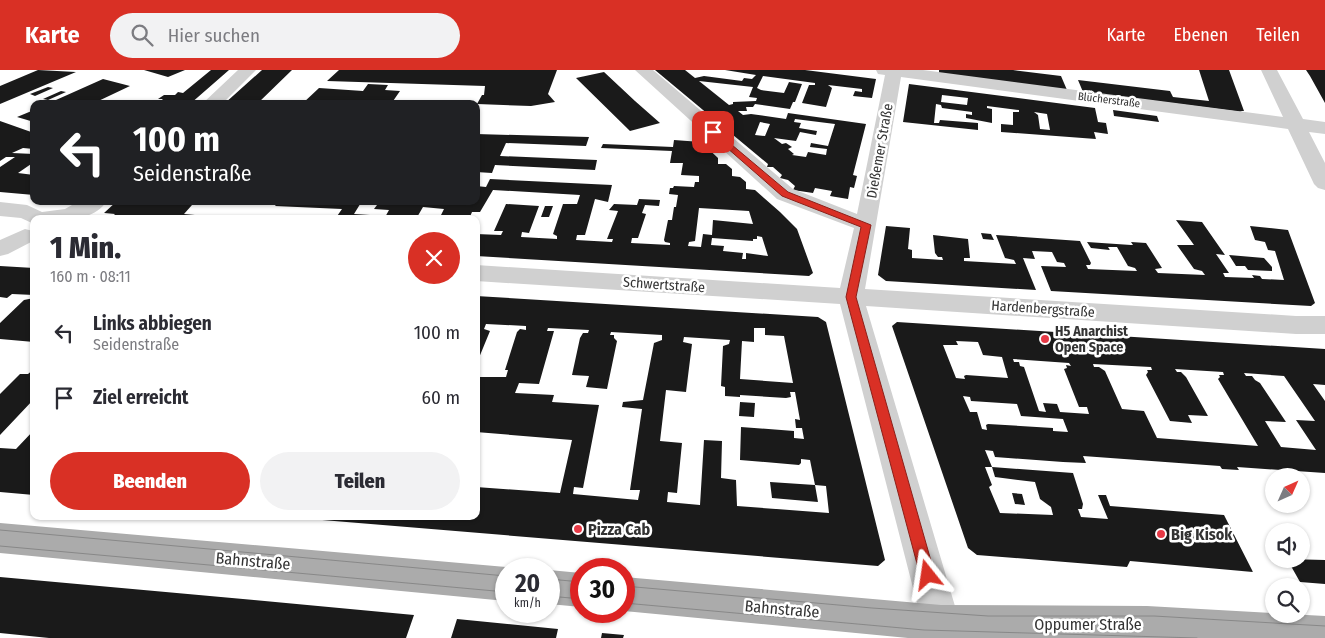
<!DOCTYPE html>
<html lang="de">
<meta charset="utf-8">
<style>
body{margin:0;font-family:"Fira Sans Condensed",sans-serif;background:#f2f2f3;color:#2b2b33;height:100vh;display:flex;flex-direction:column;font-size:19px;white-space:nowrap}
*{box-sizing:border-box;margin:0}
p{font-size:16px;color:#7c7c81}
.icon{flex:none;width:28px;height:28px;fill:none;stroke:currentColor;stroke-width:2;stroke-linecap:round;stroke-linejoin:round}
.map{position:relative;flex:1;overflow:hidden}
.side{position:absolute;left:30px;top:145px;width:450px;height:305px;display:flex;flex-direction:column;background:#fff;border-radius:10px;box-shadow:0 1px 4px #0004}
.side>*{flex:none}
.banner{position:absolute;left:30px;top:30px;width:450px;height:105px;border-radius:10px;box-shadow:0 1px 4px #0004;background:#202124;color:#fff;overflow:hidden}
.needle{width:32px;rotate:45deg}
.fabs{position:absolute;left:1265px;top:398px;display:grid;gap:10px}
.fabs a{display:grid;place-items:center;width:45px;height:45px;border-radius:50%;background:#fff;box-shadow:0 1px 4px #0004;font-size:25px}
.speed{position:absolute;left:495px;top:488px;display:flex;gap:10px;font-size:25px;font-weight:700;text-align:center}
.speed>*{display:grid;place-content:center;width:65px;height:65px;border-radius:50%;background:#fff;box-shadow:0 1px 4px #0004;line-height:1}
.speed small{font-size:12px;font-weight:400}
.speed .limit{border:8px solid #d22;background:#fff;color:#111}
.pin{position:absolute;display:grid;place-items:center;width:42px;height:42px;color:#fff;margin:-21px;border-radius:10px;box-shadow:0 2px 8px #0006}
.me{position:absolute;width:55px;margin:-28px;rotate:345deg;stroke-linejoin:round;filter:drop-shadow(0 0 4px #0008)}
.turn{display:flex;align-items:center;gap:18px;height:105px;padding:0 20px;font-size:22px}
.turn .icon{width:65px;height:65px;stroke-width:2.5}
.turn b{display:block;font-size:35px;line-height:42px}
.round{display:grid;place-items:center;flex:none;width:52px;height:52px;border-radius:26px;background:#f2f2f3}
.summary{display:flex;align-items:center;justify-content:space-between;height:85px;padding:0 20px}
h1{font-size:30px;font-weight:800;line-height:38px}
.button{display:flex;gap:10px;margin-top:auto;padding:10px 20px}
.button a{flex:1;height:58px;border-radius:30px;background:#d93025;color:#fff;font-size:20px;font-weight:800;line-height:58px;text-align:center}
.button a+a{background:#f2f2f3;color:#2b2b33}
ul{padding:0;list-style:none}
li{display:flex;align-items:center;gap:15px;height:65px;padding:0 20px}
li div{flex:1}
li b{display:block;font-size:19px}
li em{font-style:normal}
header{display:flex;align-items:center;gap:30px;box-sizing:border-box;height:70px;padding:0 25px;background:#d93025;color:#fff}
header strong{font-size:24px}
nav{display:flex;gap:28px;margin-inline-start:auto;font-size:18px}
.search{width:350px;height:45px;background:#f2f2f3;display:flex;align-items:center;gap:12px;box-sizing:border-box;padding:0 18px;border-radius:28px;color:#7c7c81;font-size:19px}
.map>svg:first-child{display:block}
</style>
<header>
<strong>Karte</strong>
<div class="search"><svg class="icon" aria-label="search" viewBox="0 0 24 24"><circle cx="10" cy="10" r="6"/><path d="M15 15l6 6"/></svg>Hier suchen</div>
<nav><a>Karte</a><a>Ebenen</a><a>Teilen</a></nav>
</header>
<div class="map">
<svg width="1325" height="568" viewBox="0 0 1325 568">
<rect width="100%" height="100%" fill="#fff"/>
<!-- building -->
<path fill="#1a1a1a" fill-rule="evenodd" d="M38,0l38,2 -76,32v-18z
M144,0h41l-17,7z
M211,0h18l-39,34h-33l6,-5h-5l6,-4h11l3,-3 5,1z
M262,0h30l-35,34h-33z
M339,0h218l-9,24 7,8 -24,4 -54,-2 5,-9h2l1,-9 -158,-5z
M655,0h30l10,8 9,-2 38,5 2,-3 8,1 4,-4 -31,-5h80l71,9 -4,19 -19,-2 2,-5 7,1v-3l-34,-4 4,3 -6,19 -24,-4 7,-18h6v-2l-52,-7 -6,12 4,2 23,3 5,-11 13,2 -7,18h-2l-3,7 -35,-5 -2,3h-7l1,4h-9l5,4 8,-1 35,5 2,-6 78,11 -13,51 4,1 -3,12 -4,-1 -2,12 -18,-3 2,-5 -17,-3 -2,5 -20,-3 2,-4 -7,-6 -8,-2 2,-3 -9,-8h-6l1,-3zM699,11l54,6 -4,10 8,1 -1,3 -23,1v2l-4,1zM795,49l40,5 -7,22 -17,-3 -1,4 17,2 -1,6 -18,-3 -2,5 -14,-2 2,-1 -6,-5 4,-2 -6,-4 -4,1 -8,-6 22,3 4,-9 16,3 1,-4 -18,-3 2,-5 -7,-1zM760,52l10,2 -5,12 -10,-1z
M939,0h74l48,6 6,14 -128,-16z
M1199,0h30l15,41h-4l2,1 -159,-20 -5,-12 92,11 3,6 36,4z
M1306,0h19v33l-15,-27z
M604,2l31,29 25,22 -30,8 -54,-53z
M103,9l27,7 -38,18h-45z
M368,14l20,1 -3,5 15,1 -9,13h-89l17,-16 44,3z
M909,14l186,24 3,14 8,1 2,11 -14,-2 2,7 -95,-7v-8l12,1v-13h6v-2l-32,-4v2l5,1v14l-26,-5v-4l6,1v-3l-30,-4 -1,-3 -5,-1 -2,19h5l1,-3 38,3v7l-75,-8zM942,25l26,3 -1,7 -26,-3zM1034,42l13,2 3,16 -10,-1 -2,-14z
M48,17l5,1 -18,8 -5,-2z
M61,21l5,1 -18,8 -5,-1z
M34,40v12l-17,-5z
M1113,40l44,6 2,6 -45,-6z
M0,51l34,12v16l-11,-1 -11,5 22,1v8l-16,11 16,2v20l-34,-3v-25l15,-10h-9l-6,4z
M476,64l113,3 -3,9 -80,-3 -6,13 97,4 -2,10 -100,-5 -3,8 -16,-1z
M674,70l27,2 17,16v6h8l6,5v7l8,1 6,5v7l9,1 25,22 17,17 16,44 -4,3 -333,-20v-22l25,1 2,-4h-9l12,-27 33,2 -10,27 -7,-1 -1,5 36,2v-3l-4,-2 10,-30h14l3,-9 -87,-5 -13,22h-8l-3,7h-30l5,-10 -21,-2 -7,12h-32l5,-9 -15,-1 6,-8h96v-15l10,1 4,-8 122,6 -4,17 -13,-3 -10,36h-8l-1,5 36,2 1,-3h-6l11,-28 -9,-1 5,-6 23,1 2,-6 21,1 -1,6 -14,-1 -3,8 4,1 -8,24h-6l-1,5 39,2v-2l-5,-1 -1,-2 4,-20h4l2,-13h2l2,-12 -9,-1 1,-6h3l1,-2 20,1 1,-5h4v-6l-18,-1 2,-12h-13l2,-12 -71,-3 2,-4 70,3zM699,138l50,3 4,13 -40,-4 -1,15 -9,-1 -2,13 -13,-1 1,-4 6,-1zM757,166l5,1 6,19 -22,-3v6h-4l1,-6 -20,-2 1,-5 -13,-1 1,-7 41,3v-2h4z
M117,131h39l-2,2 38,2 -8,9 55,5h-91l3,-3 -8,-1 -2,3 -28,-2 2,-2 -11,-1z
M279,131h83l-8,13 16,1 -2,4h-33l7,-10 -67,-3z
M545,136h8l-4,11h-8z
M1176,150l26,2 23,33 -9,-1 13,19h-6l2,4 29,1 -2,-3 8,1 2,3 22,1 -9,-29 -7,-1 -3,-8 -10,-2 -5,-14 38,4 27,73 -4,3 -260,-15 -10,-25 25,1 -2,-4 -7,-1 -5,-10 -20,-1 3,8 -12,-1 13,32 -150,-9 -8,-6 8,-49 24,2 -2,21 4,1v8l31,2 -1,-3h-4l-3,-4 -2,-18 35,4 2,19h-6v3l52,3 -2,-4 -9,-2 -9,-23 84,6 11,22 -1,2h-4l2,4 49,2 -2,-3 -7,-2 -11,-19h-9l2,3 -19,-2 -4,-6 44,3h2l-2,-3 15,1 16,25 -7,1 3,4 47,2 -3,-4 -8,-2 -17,-24h17z
M981,163l10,1 3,6 -11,-1z
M1229,185l35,3 8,9v4l-24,-1 -3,-4h-9z
M0,196l34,2v27l-22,-1 -5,4 -7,-1z
M476,226l342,21 8,5 59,238 -7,6 -580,-48 178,-2v-29l84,6 12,-53 -96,-8v-55h30l2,-7h-3l12,-38 3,-3 6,1v-4l-40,-2 -2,5 6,2 -14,34zM548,258l41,2 -1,3h-5l-3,5 -8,37 17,1 -3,11 21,2 10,-48 -3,-3v-3h-4l1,-3 51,3v5l-8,3 -11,57 -20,2 -1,5 20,2 -12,81h10l-2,10 -65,-6 1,-7 9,1 16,-83 -47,-3 2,-7 -39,-2 4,-10 20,1 15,-53h-7zM754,258h11v7l19,1 9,47 -53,-4 2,-38 12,1zM684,267l46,3 -1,4 -6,2 -2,40 4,1v9l15,1v-2l46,3 5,-1 -1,-5h5l5,28 -5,-1 1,9h6l2,11 -10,-1v-7l-53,-4 -1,33 59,5 2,-2v-4l9,1 5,25 11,1 3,27 -92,-7 -1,-26 -15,-2 1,-37 -18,-1 -4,65 -33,-3 1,-10 9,1 5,-50 -22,-2 6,-51 20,2 6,-48 -9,-2z
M34,228v44l-34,-3v-16l24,-23z
M897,252l428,27v36l-12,-1 12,17v72l-88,-6 2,3 -17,-1 -2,-3 -137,-10 3,7 -23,-1 -68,-5 -2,-6 -8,-1 7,17h-7l7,18 -3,2 11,26 53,2 -2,-8 -11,-8 -5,-17 -40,-5 -3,-10 81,6 10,31 -1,5h-4l3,8 27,2 -10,-24h8l4,11 114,9 29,57 -123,-11 -3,6 -150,-12 -9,-7 -76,-222zM956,271l22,1 5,13 19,2 6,21 -42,-3 -2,1 1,3 -9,-1 -13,-33h15zM1013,289l56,4 2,3 -5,-1 1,3 -3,1 15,38h8l2,7 -29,-2 -3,-8 -14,-1 3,9 -7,-1 -15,-44 -4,-1 -1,-4h-5zM1093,294l58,3 1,3h-5l1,2 -2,3 24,46 22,2 -4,-8 20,1 -22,-39 -5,-5h-4l-2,-3 48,3 1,3h-5l1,2 -2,2 40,67 -101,-8 -13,-27 -22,-2 -17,-38 -6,-4h-5zM1244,303l40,3 31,45 -19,-1 20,30 -35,-3 -16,-26 21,1 -26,-39 -5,-3 -3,-4h-6zM963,326l7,1 1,4 46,3 4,12 42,3 5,13 -15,-1v-3l-65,-4 -2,1 1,5 -5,-1 -5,-17h-7z
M34,299v9l-3,4h3v17l-34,36v-41l20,-20h8z
M740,332l15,1 -1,14 -15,-1z
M34,360v65l-34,-3v-44l16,1z
M770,412l45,3 3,17 -46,-4z
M1012,423l10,1 3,11 -10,-1z
M1287,489l38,1v24l-25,-2z
M0,507l254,23 160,15 -8,23h-357l-49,-5z
M457,549l101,10 -2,9h-105z
M602,563l22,2 -1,3h-22z"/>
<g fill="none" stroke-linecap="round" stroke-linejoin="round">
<!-- minor -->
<path fill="#d0d0d0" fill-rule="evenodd" d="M238,0h18l-34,34h-20z
M635,0h18l140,119 64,25 28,-139 -7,-1 -2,-4h47l360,47 -22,-47h16l26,49 22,3v12l-16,-2 16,31v27l-7,-2 -4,-4 -26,-55 -387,-52 -36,212 431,27h29v18h-29l-430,-28 94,317 2,15h-38l-2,-15 -82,-319 -364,-23v-16l364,23 14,-60 -77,-29z
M79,131h28c-16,23 -48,18 -73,18v5l-13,-6 -21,-2v-14l27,3 15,7 23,-3z
M25,159l8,2v10l-25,13 -8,2v-16z"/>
<!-- major -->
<path fill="#ababab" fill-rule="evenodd" d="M0,453l506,44 4,2h-4v32l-506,-48z
M549,500l32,3v34l-32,-3z
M624,507l317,28 206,1 178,10v22h-417l-284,-27z"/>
<!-- tram -->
<path stroke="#888" stroke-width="1" d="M0,460l506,46
M0,476l506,46
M549,509l32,3
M624,516l248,22 116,8h166l171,10
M549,526l32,3
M624,533l300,27 273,8"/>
</g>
<!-- route -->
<path fill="#d93025" stroke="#8d1f18" d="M713,59l75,63 83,33 -15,72 79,278 -2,5 -5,2 -5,-2 -3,-5 -74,-278 15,-70 -79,-31 -72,-63 -1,-1z"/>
<!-- markers -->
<g fill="#e63946" stroke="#fff" stroke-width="2">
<circle cx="1045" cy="269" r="5"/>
<circle cx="578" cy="459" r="5"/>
<circle cx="1161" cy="464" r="5"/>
</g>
<g text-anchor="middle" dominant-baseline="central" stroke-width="5" stroke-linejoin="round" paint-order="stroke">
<!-- far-street labels -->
<g font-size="11" fill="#333" stroke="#fff">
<text transform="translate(1109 30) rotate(7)">Blücherstraße</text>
</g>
<!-- street labels -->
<g font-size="14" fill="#333" stroke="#fff">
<text transform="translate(880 81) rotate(-80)">Dießemer Straße</text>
<text transform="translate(664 215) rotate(4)">Schwertstraße</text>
<text transform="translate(1043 239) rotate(4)">Hardenbergstraße</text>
</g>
<!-- poi labels -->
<g font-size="14" font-weight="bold" fill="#333" stroke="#fff" text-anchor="start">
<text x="1055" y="261">H5 Anarchist<tspan x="1055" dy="16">Open Space</tspan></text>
</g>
<!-- near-poi labels -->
<g font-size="16" font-weight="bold" fill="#333" stroke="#fff" text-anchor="start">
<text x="588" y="459">Pizza Cab</text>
<text x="1171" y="464">Big Kisok</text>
</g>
<!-- near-street labels -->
<g font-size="16" fill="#333" stroke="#fff">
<text transform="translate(253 491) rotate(5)">Bahnstraße</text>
<text transform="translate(782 539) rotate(5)">Bahnstraße</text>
<text x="1088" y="554">Oppumer Straße</text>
</g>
</g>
</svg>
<div class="fabs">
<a><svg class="needle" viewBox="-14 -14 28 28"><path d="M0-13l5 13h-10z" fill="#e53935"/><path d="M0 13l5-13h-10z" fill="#7c7c81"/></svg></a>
<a><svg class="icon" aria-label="sound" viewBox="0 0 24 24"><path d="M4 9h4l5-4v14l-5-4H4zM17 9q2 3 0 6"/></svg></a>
<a><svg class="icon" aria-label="search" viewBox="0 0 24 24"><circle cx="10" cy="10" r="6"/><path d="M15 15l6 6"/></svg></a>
</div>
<div class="speed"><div>20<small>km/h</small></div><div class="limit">30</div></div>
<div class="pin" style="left:713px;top:62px;background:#d93025"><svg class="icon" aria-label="arrive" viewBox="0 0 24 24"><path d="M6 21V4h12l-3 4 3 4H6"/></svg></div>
<svg class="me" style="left:928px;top:505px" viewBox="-20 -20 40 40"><path d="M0-17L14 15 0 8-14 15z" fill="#d93025" stroke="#fff" stroke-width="4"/></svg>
<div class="banner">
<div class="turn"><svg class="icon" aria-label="left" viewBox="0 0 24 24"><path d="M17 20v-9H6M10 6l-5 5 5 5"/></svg><div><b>100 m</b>Seidenstraße</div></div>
</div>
<section class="side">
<div class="summary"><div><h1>1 Min.</h1><p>160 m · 08:11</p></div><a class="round" style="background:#d93025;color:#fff"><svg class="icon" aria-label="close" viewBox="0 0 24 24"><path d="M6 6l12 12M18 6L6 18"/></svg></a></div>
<ul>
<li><svg class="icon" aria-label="left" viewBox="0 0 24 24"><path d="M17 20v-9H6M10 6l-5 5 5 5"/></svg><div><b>Links abbiegen</b><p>Seidenstraße</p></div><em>100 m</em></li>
<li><svg class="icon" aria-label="arrive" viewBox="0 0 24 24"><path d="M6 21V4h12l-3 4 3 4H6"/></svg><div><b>Ziel erreicht</b></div><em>60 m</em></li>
</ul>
<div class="button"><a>Beenden</a><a>Teilen</a></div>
</section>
</div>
